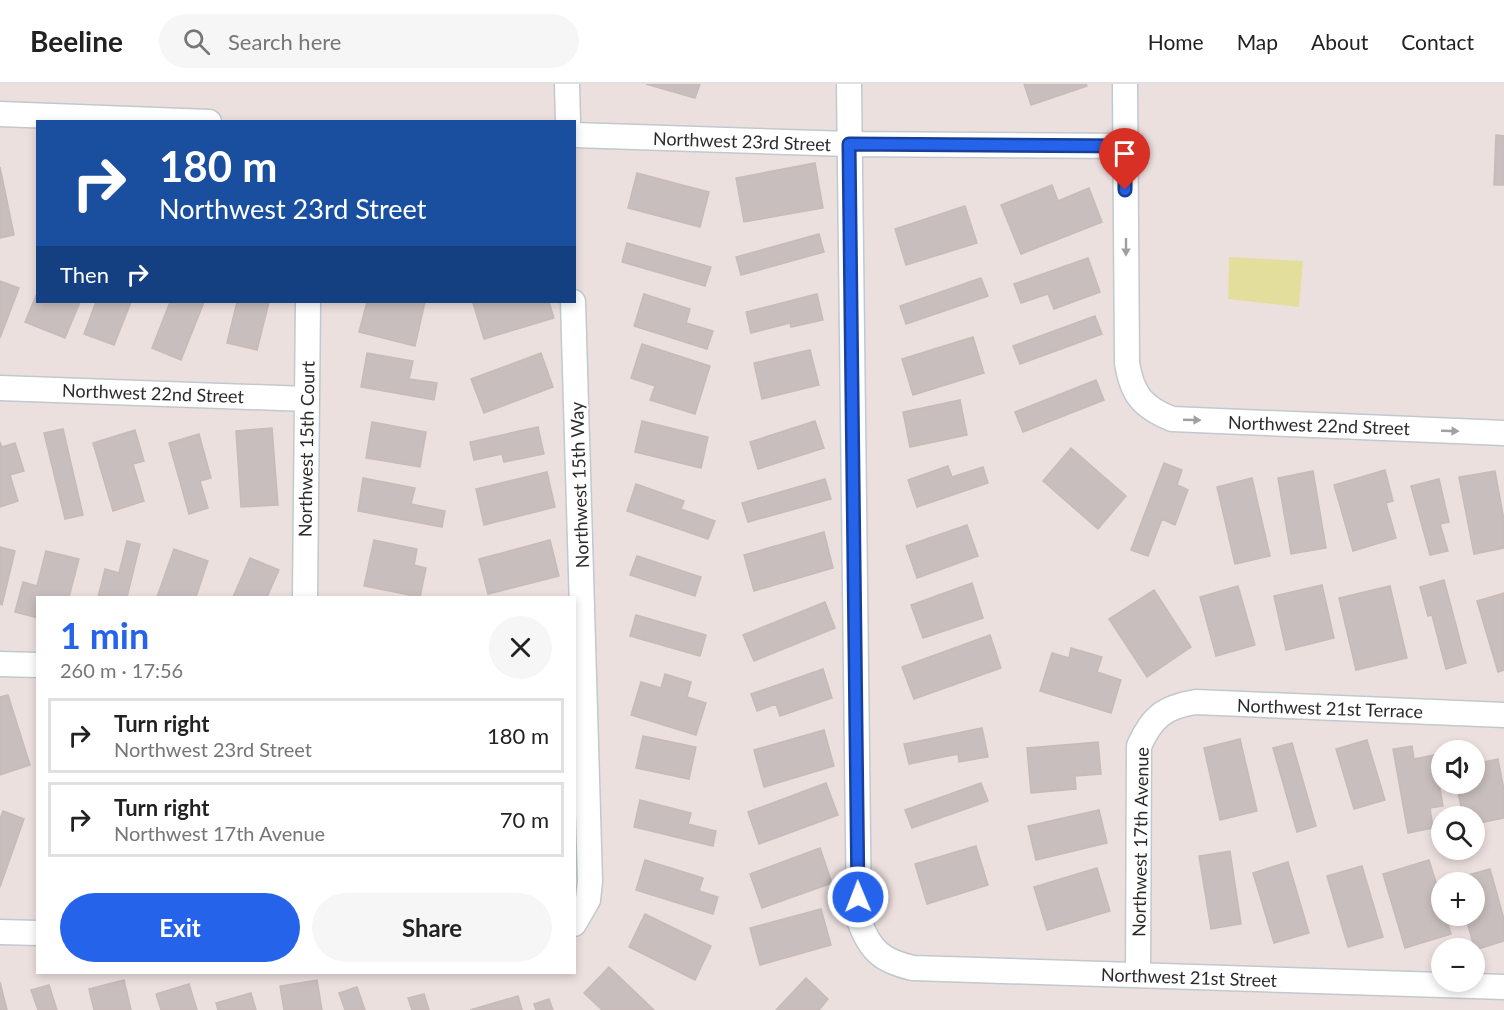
<!DOCTYPE html>
<meta charset="utf-8">
<style>
body{margin:0;font-family:Lato,sans-serif;background:#f6f6f6;color:#222;height:100vh;display:flex;flex-direction:column;font-size:22px;white-space:nowrap}
*{box-sizing:border-box;margin:0}
p{font-size:20px;color:#767676}
.icon{flex:none;width:33px;height:33px;fill:none;stroke:currentColor;stroke-width:2;stroke-linecap:round;stroke-linejoin:round}
.map{position:relative;flex:1;overflow:hidden}
.sheet{position:absolute;left:36px;top:512px;width:540px;height:378px;display:flex;flex-direction:column;background:#fff;border-radius:0px;box-shadow:0 3px 9px #0003}
.sheet>*{flex:none}
.top-card{position:absolute;left:36px;top:36px;width:540px;height:183px;border-radius:0px;box-shadow:0 3px 9px #0003;background:#1a4fa0;color:#fff;overflow:hidden}
.controls{position:absolute;left:1431px;top:656px;display:grid;gap:12px}
.controls a{display:grid;place-items:center;width:54px;height:54px;border-radius:50%;background:#fff;box-shadow:0 3px 9px #0003;font-size:30px}
.pin{position:absolute;display:grid;place-items:center;width:51px;height:51px;color:#fff;margin:-62px -26px;border-radius:50% 50% 50% 0;rotate:-45deg;box-shadow:0 0 6px #0007}
.pin .icon{rotate:45deg}
.me{position:absolute;width:66px;margin:-33px;rotate:359deg;stroke-linejoin:round;filter:drop-shadow(0 0 4px #0008)}
.turn{display:flex;align-items:center;gap:21px;height:126px;padding:0 24px;font-size:27px}
.turn .icon{width:78px;height:78px;stroke-width:2.5}
.turn b{display:block;font-size:42px;line-height:51px}
.then{display:flex;align-items:center;height:57px;padding:0 24px;background:#0003;gap:12px;font-size:22px}
.round{display:grid;place-items:center;flex:none;width:63px;height:63px;border-radius:32px;background:#f6f6f6}
.summary{display:flex;align-items:center;justify-content:space-between;height:102px;padding:0 24px}
h1{font-size:36px;font-weight:700;line-height:45px;color:#2563eb}
.primary-button{display:flex;gap:12px;margin-top:auto;padding:12px 24px}
.primary-button a{flex:1;height:69px;border-radius:36px;background:#2563eb;color:#fff;font-size:24px;font-weight:700;line-height:69px;text-align:center}
.primary-button a+a{background:#f6f6f6;color:#222}
ul{padding:0;list-style:none}
li{display:flex;align-items:center;gap:18px;height:75px;margin:0 12px 9px;padding:0 12px;border:3px solid #e0e0e0;border-radius:0px}
li div{flex:1}
li b{display:block;font-size:22px}
li em{font-style:normal}
header{display:flex;align-items:center;gap:36px;box-sizing:border-box;height:84px;padding:0 30px;background:#fff;border-bottom:2px solid #e0e0e0}
header strong{font-size:28px}
nav{display:flex;gap:33px;margin-inline-start:auto;font-size:21px}
.search{width:420px;height:54px;background:#f6f6f6;display:flex;align-items:center;gap:15px;box-sizing:border-box;padding:0 21px;border-radius:33px;color:#767676;font-size:22px}
.map>svg:first-child{display:block}
</style>
<header>
<strong>Beeline</strong>
<div class="search"><svg class="icon" aria-label="search" viewBox="0 0 24 24"><circle cx="10" cy="10" r="6"/><path d="M15 15l6 6"/></svg>Search here</div>
<nav><a>Home</a><a>Map</a><a>About</a><a>Contact</a></nav>
</header>
<div class="map">
<svg width="1504" height="926" viewBox="0 0 1504 926">
<rect width="100%" height="100%" fill="#ece0df"/>
<!-- pitch -->
<path fill="#e4de9d" d="M1229,173l74,4 -4,46 -71,-8z"/>
<!-- building -->
<path fill="#c8bebd" stroke="#c7bbb8" stroke-width="1.5" d="M646,0h54l-5,14z
M1024,0h62l1,2 -56,19z
M1496,51l8,1v49h-10z
M815,79l8,45 -79,14 -8,-44z
M0,83l14,68 -14,3z
M637,89l72,19 -9,35 -72,-19z
M1052,101l6,16 31,-13 13,34 -81,32 -20,-49z
M965,122l12,37 -71,22 -11,-36z
M819,150l5,18 -83,23 -5,-18z
M627,159l84,24 -6,19 -83,-24z
M1088,174l12,34 -46,17 -6,-15 -27,9 -7,-19z
M981,194l7,18 -82,28 -6,-18z
M0,197l19,7 -19,50z
M38,207v11h42l-15,36 -40,-16z
M644,210l46,15 -4,14 27,8 -6,18 -73,-23z
M817,210l6,26 -32,7 -1,-4 -39,10 -5,-21z
M96,218h35l-17,43 -30,-11z
M170,218h34l-23,58 -29,-12z
M237,218h32l-12,48 -30,-7z
M367,218h58l-10,44 -56,-14z
M480,218h69l5,16 -70,21 -11,-36z
M1095,232l7,18 -82,30 -7,-18z
M973,253l11,36 -71,22 -11,-36z
M642,260l68,22 -15,48 -45,-14 5,-14 -24,-8z
M810,266l9,35 -57,14 -8,-36z
M367,269l46,8 -4,18 28,4 -3,17 -73,-13z
M541,269l12,34 -69,26 -13,-34z
M1096,296l8,20 -81,32 -8,-20z
M960,316l7,35 -57,12 -7,-35z
M642,337l66,16 -7,31 -66,-16z
M815,337l9,27 -66,21 -8,-27z
M372,338l54,10 -6,35 -54,-9z
M538,343l6,27 -40,8 -2,-8 -28,6 -4,-18z
M272,344l6,77 -37,2 -5,-76z
M63,345l20,86 -18,4 -21,-86z
M135,346l9,31 -11,3 11,37 -31,10 -20,-68z
M199,350l12,44 -11,3 8,27 -19,6 -20,-71z
M0,358l2,5 13,-4 9,28 -14,4 8,26 -18,6z
M1071,364l55,48 -28,33 -55,-48z
M1164,379l18,7 -5,15 11,5 -13,35 -13,-6 -14,37 -17,-6z
M948,382l4,11 31,-10 5,16 -71,24 -9,-27z
M1385,386l8,31 -7,2 10,35 -43,13 -19,-66z
M1313,387l13,77 -35,6 -13,-76z
M1495,387l9,49v28l-30,6 -15,-77z
M547,388l8,35 -71,18 -8,-36z
M363,394l52,10 -4,16 34,7 -3,16 -84,-16z
M1252,394l18,78 -35,8 -18,-77z
M825,395l6,20 -83,23 -6,-19z
M1439,395l10,43 -9,2 8,27 -18,4 -19,-69z
M636,400l48,17 -3,8 34,12 -7,18 -81,-28z
M967,441l11,31 -61,22 -11,-32z
M824,448l9,36 -79,23 -10,-36z
M374,456l43,9 -3,16 12,3 -6,29 -56,-11z
M550,456l9,36 -71,18 -9,-35z
M127,457l13,3 -13,53h-29l7,-28 14,4z
M0,463l15,4 -13,54 -2,-1z
M174,465l34,12 -12,36h-39z
M46,467l33,8 -10,38h-31v21l-23,-6 8,-30 14,4z
M637,472l64,21 -6,19 -65,-21z
M250,474l29,12 -12,27h-34z
M1444,496l22,83 -20,6 -14,-54 -4,1 -8,-29z
M972,499l11,35 -60,20 -12,-33z
M1322,501l12,53 -48,12 -12,-54z
M1238,502l17,59 -39,11 -16,-59z
M1390,502l17,72 -51,12 -17,-72z
M1154,506l37,57 -44,30 -38,-58z
M1504,509v77l-6,2 -21,-71z
M825,518l10,26 -81,33 -11,-26z
M636,531l70,20 -6,21 -70,-20z
M990,551l11,33 -87,31 -12,-32z
M1071,564l31,9 -5,15 24,8 -10,33 -71,-22 12,-38 17,5z
M823,585l9,29 -52,18 -4,-12 -19,7 -6,-17z
M665,590l26,8 -4,15 19,6 -10,32 -65,-20 10,-33 20,6z
M8,611l22,70 -30,10v-78z
M982,644l6,29 -29,5 -1,-8 -49,10 -5,-20z
M824,646l10,36 -70,21 -10,-37z
M643,652l53,11 -7,32 -53,-11z
M1240,655l17,72 -37,9 -16,-72z
M1367,656l18,60 -31,9 -18,-60z
M1098,658l3,32 -26,2 1,13 -45,4 -4,-45z
M1292,659l24,83 -19,6 -24,-84z
M1412,662l2,13 20,-4 9,51 -13,2 3,20 -25,5 -15,-84z
M1498,675l6,31v28l-30,6v-8h-11l-7,-33h18v-19z
M826,699l12,32 -79,29 -11,-32z
M981,699l7,18 -76,27 -7,-18z
M640,716l51,13 -3,11 28,7 -3,15 -79,-19z
M1099,726l8,33 -71,17 -8,-34z
M3,727l21,8 -24,68v-68z
M976,762l12,39 -61,19 -12,-40z
M820,764l12,35 -70,25 -12,-34z
M1230,767l11,73 -30,5 -12,-73z
M645,776l58,18 -4,13 19,6 -5,17 -77,-24z
M1429,776l13,42v13h3l6,19 -46,14 -22,-74z
M1288,778l21,71 -35,10 -21,-70z
M1362,782l21,71 -35,10 -21,-71z
M1097,784l13,43 -63,19 -13,-43z
M1490,785l14,50v22l-29,9 -10,-35h9v-33h-19l-1,-3z
M821,825l10,36 -71,20 -10,-37z
M645,830l66,32 -16,34 -66,-33z
M609,883l45,43h-52l-18,-17z
M806,894l22,21 -9,11h-43z
M124,896l7,30h-37l-5,-21z
M317,896l5,30h-38l-4,-24z
M0,898l7,28h-7z
M189,900l8,26h-36l-5,-16z
M49,901l8,25h-19l-7,-20z
M357,903l8,23h-20l-6,-17z
M251,909l5,17h-38l-2,-7z
M424,910l5,16h-17l-4,-12z
M518,912l4,14h-52z
M549,915l4,11h-17l-2,-6z"/>
<g fill="none" stroke-linecap="round" stroke-linejoin="round">
<!-- street casing -->
<g stroke="#c0c9cd" stroke-width="27">
<path id="street" d="M567,0l1,38
M849,0l10,836c11,31 23,41 54,48l591,19
M1125,0l2,279c5,31 15,44 45,56l332,14
M0,30l209,8
M574,51l275,9 276,2
M573,218l17,579 -2,19 -14,24
M0,304l307,11
M305,513l3,-295
M0,580l38,1
M0,848l38,1
M1138,891l1,-229c13,-29 25,-39 57,-44l308,13"/>
</g>
<!-- street -->
<use href="#street" stroke="#fff" stroke-width="24"/>
</g>
<!-- one-way arrows -->
<defs><path id="oneway-solid" d="M-6-.8H1V-3.2L6.5 0L1 3.2V.8H-6Z" transform="scale(1.5)"/></defs>
<g fill="#a0a0a0">
<use href="#oneway-solid" transform="translate(1126 163) rotate(90)"/>
<use href="#oneway-solid" transform="translate(1192 336) rotate(2)"/>
<use href="#oneway-solid" transform="translate(1450 347) rotate(2)"/>
</g>
<g fill="none" stroke-linecap="round" stroke-linejoin="round">
<!-- route casing -->
<g stroke="#184099" stroke-width="15">
<path id="route" d="M858,813l-9,-753 276,2v44"/>
</g>
<!-- route -->
<use href="#route" stroke="#2563eb" stroke-width="10"/>
</g>
<g text-anchor="middle" dominant-baseline="central" stroke-width="4.5" stroke-linejoin="round" paint-order="stroke">
<!-- street labels -->
<g font-size="18" fill="#2b2b2b" stroke="#fff">
<text transform="translate(742 57) rotate(2)">Northwest 23rd Street</text>
<text transform="translate(153 309) rotate(2)">Northwest 22nd Street</text>
<text transform="translate(1319 341) rotate(2)">Northwest 22nd Street</text>
<text transform="translate(306 365) rotate(-89)">Northwest 15th Court</text>
<text transform="translate(579 401) rotate(-92)">Northwest 15th Way</text>
<text transform="translate(1330 624) rotate(2)">Northwest 21st Terrace</text>
<text transform="translate(1140 758) rotate(-89)">Northwest 17th Avenue</text>
<text transform="translate(1189 893) rotate(2)">Northwest 21st Street</text>
</g>
</g>
</svg>
<div class="controls">
<a><svg class="icon" aria-label="sound" viewBox="0 0 24 24"><path d="M4 9h4l5-4v14l-5-4H4zM17 9q2 3 0 6"/></svg></a>
<a><svg class="icon" aria-label="search" viewBox="0 0 24 24"><circle cx="10" cy="10" r="6"/><path d="M15 15l6 6"/></svg></a>
<a>+</a>
<a>−</a>
</div>
<div class="pin" style="left:1125px;top:106px;background:#d93025"><svg class="icon" aria-label="arrive" viewBox="0 0 24 24"><path d="M6 21V4h12l-3 4 3 4H6"/></svg></div>
<svg class="me" style="left:858px;top:813px" viewBox="-20 -20 40 40"><circle r="17" fill="#2563eb" stroke="#fff" stroke-width="3"/><path d="M0-11L8 9 0 5-8 9z" fill="#fff"/></svg>
<div class="top-card">
<div class="turn"><svg class="icon" aria-label="right" viewBox="0 0 24 24"><path d="M7 20v-9h11M14 6l5 5-5 5"/></svg><div><b>180 m</b>Northwest 23rd Street</div></div>
<div class="then">Then<svg class="icon" aria-label="right" viewBox="0 0 24 24"><path d="M7 20v-9h11M14 6l5 5-5 5"/></svg></div>
</div>
<section class="sheet">
<div class="summary"><div><h1>1 min</h1><p>260 m · 17:56</p></div><a class="round"><svg class="icon" aria-label="close" viewBox="0 0 24 24"><path d="M6 6l12 12M18 6L6 18"/></svg></a></div>
<ul>
<li><svg class="icon" aria-label="right" viewBox="0 0 24 24"><path d="M7 20v-9h11M14 6l5 5-5 5"/></svg><div><b>Turn right</b><p>Northwest 23rd Street</p></div><em>180 m</em></li>
<li><svg class="icon" aria-label="right" viewBox="0 0 24 24"><path d="M7 20v-9h11M14 6l5 5-5 5"/></svg><div><b>Turn right</b><p>Northwest 17th Avenue</p></div><em>70 m</em></li>
</ul>
<div class="primary-button"><a>Exit</a><a>Share</a></div>
</section>
</div>
